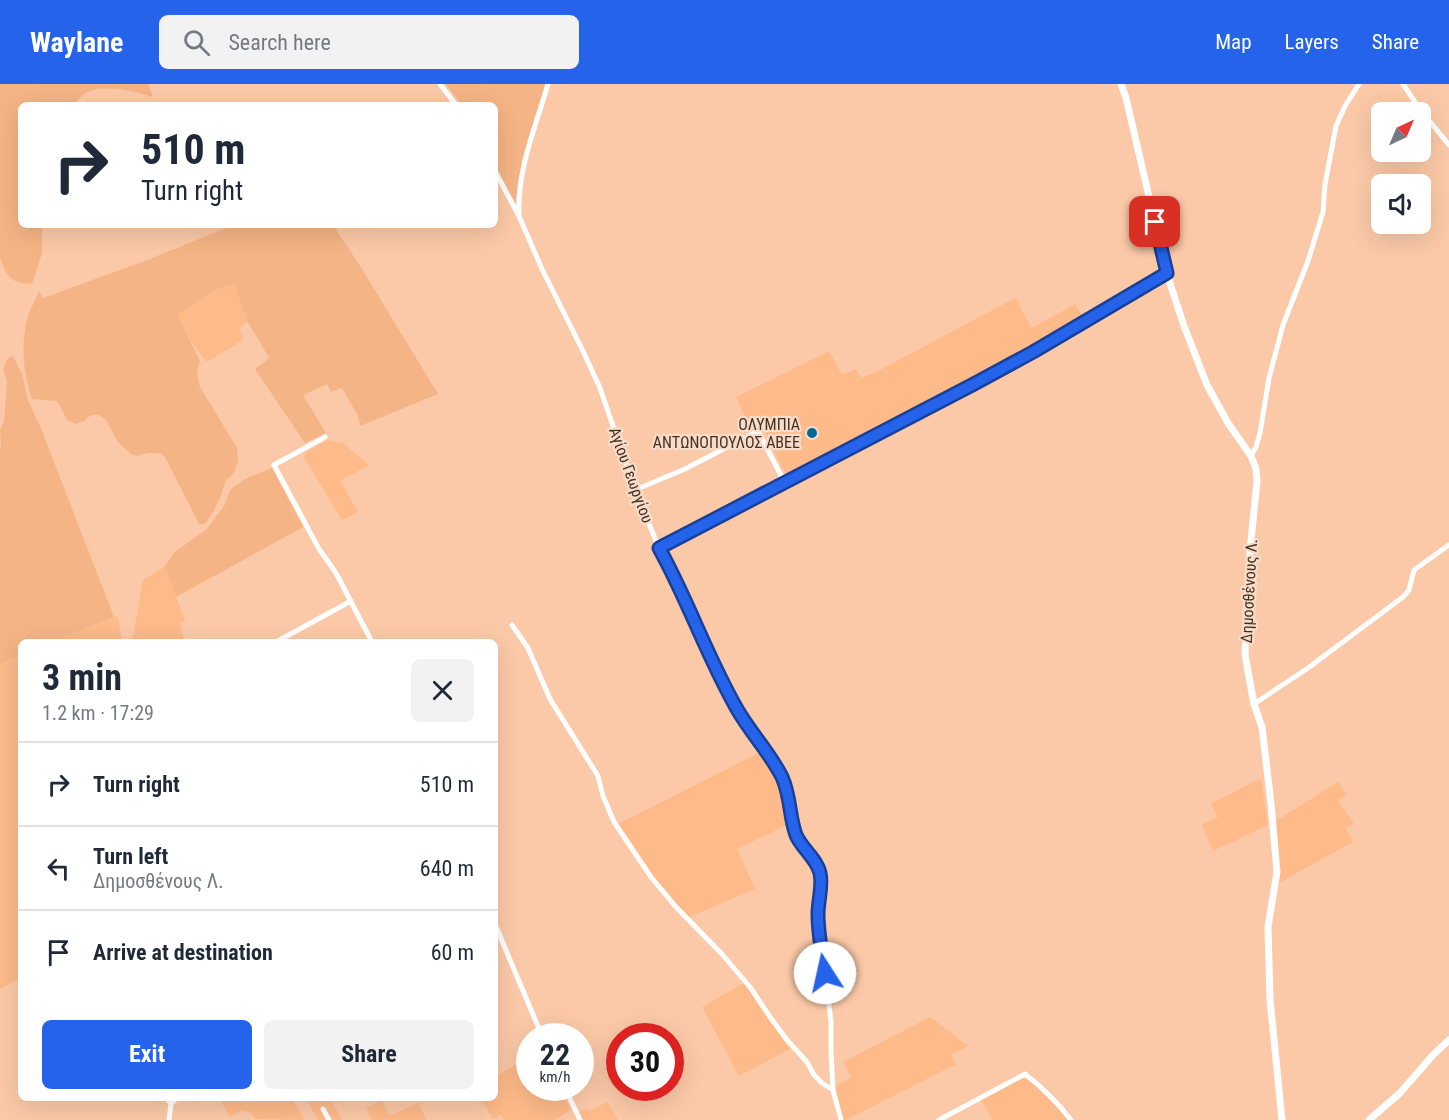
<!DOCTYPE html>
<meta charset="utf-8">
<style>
body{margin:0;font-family:"Roboto Condensed",sans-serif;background:#f2f2f3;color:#1f2937;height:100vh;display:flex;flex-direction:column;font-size:22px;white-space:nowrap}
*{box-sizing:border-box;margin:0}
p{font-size:20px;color:#747a83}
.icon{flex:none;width:33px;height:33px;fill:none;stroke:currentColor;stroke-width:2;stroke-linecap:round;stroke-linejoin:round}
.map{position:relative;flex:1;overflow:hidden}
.panel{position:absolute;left:18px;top:555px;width:480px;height:462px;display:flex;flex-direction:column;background:#fff;border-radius:9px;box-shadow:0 6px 24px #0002}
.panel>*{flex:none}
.top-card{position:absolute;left:18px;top:18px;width:480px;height:126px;border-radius:9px;box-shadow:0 6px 24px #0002;background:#fff;color:#1f2937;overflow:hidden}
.needle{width:39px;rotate:44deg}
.fabs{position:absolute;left:1371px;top:18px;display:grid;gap:12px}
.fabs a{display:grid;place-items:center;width:60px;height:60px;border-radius:9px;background:#fff;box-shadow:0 6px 24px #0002;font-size:30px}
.speed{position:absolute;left:516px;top:939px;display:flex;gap:12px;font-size:30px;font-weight:700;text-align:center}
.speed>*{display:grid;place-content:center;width:78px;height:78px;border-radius:50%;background:#fff;box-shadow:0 6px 24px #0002;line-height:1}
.speed small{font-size:15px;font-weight:400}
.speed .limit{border:9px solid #d22;background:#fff;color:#111}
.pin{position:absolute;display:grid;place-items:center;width:51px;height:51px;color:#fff;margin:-26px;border-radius:12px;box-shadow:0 3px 9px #0006}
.me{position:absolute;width:66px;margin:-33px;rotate:350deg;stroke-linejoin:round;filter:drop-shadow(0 0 4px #0008)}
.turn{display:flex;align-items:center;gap:21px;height:126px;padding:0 24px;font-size:27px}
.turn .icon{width:78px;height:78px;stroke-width:2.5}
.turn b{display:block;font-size:42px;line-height:51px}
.round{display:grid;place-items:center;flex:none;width:63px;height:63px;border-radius:9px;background:#f2f2f3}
.overview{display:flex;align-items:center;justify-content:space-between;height:102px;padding:0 24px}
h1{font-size:36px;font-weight:700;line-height:45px}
.cta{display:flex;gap:12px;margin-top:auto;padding:12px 24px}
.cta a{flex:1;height:69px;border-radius:9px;background:#2563eb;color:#fff;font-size:24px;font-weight:700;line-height:69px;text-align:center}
.cta a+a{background:#f2f2f3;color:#1f2937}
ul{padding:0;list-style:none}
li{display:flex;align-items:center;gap:18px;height:84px;padding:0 24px;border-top:2px solid #e0e1e3}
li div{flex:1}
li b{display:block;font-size:22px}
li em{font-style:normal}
header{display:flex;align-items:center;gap:36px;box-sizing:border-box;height:84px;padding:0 30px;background:#2563eb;color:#fff}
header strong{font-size:28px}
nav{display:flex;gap:33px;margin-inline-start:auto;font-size:21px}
.search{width:420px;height:54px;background:#f2f2f3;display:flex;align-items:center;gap:15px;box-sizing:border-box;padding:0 21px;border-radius:9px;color:#747a83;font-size:22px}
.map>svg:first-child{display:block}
</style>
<header>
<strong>Waylane</strong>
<div class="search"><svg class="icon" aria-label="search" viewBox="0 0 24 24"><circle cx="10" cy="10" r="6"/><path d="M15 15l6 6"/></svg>Search here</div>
<nav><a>Map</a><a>Layers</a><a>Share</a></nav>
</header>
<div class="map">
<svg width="1449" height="1036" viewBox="0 0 1449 1036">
<rect width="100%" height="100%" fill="#fbc9a7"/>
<!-- built -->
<path fill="#feba89" d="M234,200l14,38 -9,6 5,11 -37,23 -17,-22 -10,-20 -1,-7 33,-22z
M1015,214l17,30 43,-24 8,14 -52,31 -142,75 -48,24 -44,25 -11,2 -24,-49 -11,3 -15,-32 93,-46 13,24 14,-6 6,9 20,-9z
M327,356l16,3 26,22 -29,16 18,31 -16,8 -39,-64 4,-4z
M165,482l20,55 -5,2 4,19h-52l11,-62z
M117,532l6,26h-72z
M21,571v323l-21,11v-325z
M761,668l19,31 5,14 4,27 -52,25 18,40 -66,28 -33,-36 -38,-57z
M1261,694l7,47 -55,26 -11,-26 16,-8 -7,-13z
M1338,698l9,12 -9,6 16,24 -8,4 7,14 -76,42 -3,-62z
M744,899l48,65 -53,28 -37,-69z
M930,933l38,29 -17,9 5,9 -110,56h-4l-7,-34 16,-8 -8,-16z
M529,972l1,32h30l11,22 -17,10h-50l-3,-5 -8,4 -13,-21h15v-21z
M1025,992l31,29 12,15h-75l-12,-20z
M219,1014h73l12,22 -49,-1 -4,-6 -9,-3 -12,7z
M306,1014h27v5l9,17h-24z
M382,1016l7,16 29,-13 9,17h-55l-6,-12z
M607,1018l11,18h-35l-4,-8 7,-3 5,1z"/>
<!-- green -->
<path fill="#f5b485" d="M0,0h148l5,13c-19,-6 -47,-13 -66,-5 -5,3 -10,9 -14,13h-52v120h21v28l-10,31c-22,-1 -24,-6 -32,-26z
M446,0h99l-23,77 -7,43 -20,-38v-61h-33z
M233,141h14l5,2 4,-2h77l29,44 76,125 -78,32 -2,-10 -16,-28 -11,4 -4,-8 -24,11 23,38 -21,10 -50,-74 14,-11 -21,-36 -14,-38 -22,7 -33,23 1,6 20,41 -3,11 3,15 37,61 1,14 -5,12 -7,6 -6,18 -7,14 -8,12h-6l-34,-67 -5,-4h-12l-11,3 -6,-2 -13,-12 -12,-22 -7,-5h-8l-7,6 -8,3 -9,-4 -10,-19 -25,-2c-9,-26 -12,-59 -3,-86 3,-7 7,-14 10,-22l4,7 107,-39z
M13,272l9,18 6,26 14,31 72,186 -63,25h-30v13l-21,9v-217l1,-1 -1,-16 4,-8 3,-41 -4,-12 4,-10z
M272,384l31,59 -127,70 -11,-31 10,-14 32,-23 17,-23 6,-16 15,-11z"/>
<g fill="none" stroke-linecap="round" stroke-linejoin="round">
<!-- minor -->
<path stroke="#fff" stroke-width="5" d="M440,0l16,21
M1403,0l16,24 30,37
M495,87l24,45 23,53 41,82 17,37 35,102 24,58 16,31 20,45 42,85 45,68 6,14 8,42 9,18 13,15 3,9 -3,27v31l7,40 6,49v31l2,37 8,30
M519,130c-2,-45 17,-88 29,-130
M325,353l-51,28 45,84 17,24 36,69
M1251,372l5,-9 4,-14 9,-55 14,-53 25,-64 15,-49 2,-28 11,-58 9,-20 14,-22
M635,406l50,-21 73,-38 27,52
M659,464l313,-163 61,-33 134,-78
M512,541l16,23 22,51 48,77 5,20 11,26 37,55 25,30 45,46 29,34 20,30 17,23 20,22 7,13 8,8 11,7
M276,558l75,-41
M1254,620l54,-36 95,-71 6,-7 5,-20 35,-25
M495,840l47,112
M565,1004l15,32
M167,1014l4,6 6,-6
M323,1025l6,11
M169,1036l2,-16
M939,1036l86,-46c18,14 32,28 46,46"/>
<!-- tertiary -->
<path stroke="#fff" stroke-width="7" d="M1121,0l5,14 41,176 17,52 23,59 21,38 23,33 5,13 1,12 -7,70 -5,104 9,49 8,23 9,77 6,68 -9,55 2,72 12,121
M1369,1036l31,-27 33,-38 16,-15"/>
</g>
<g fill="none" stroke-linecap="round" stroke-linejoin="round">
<!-- route casing -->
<g stroke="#184099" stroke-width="15">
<path id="route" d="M825,889c-3,-20 -7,-39 -7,-59 0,-13 5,-28 2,-41 -3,-14 -18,-24 -24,-38 -7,-19 -5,-38 -14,-58 -12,-24 -32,-45 -45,-68 -30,-52 -49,-109 -78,-161l313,-163 61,-33 134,-79 -12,-51"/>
</g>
<!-- route -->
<use href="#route" stroke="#2563eb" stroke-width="10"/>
</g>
<!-- markers -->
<circle fill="#006a97" stroke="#f6ddcb" stroke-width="2" cx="812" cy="349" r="6"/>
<g text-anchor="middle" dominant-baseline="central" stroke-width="4.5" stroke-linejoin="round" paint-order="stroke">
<!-- poi labels -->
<g font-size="16" fill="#48301e" stroke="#f6ddcb" text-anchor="end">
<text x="800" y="340">ΟΛΥΜΠΙΑ<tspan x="800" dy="18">ΑΝΤΩΝΟΠΟΥΛΟΣ ΑΒΕΕ</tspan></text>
</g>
<!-- street labels -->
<g font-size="16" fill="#48301e" stroke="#f6ddcb">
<text transform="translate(631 391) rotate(70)">Αγίου Γεωργίου</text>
<text transform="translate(1249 507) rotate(-87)">Δημοσθένους Λ.</text>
</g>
</g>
</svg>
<div class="fabs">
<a><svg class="needle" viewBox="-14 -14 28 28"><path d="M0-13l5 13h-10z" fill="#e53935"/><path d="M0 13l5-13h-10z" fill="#747a83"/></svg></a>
<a><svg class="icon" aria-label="sound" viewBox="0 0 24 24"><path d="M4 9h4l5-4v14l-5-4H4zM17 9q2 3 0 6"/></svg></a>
</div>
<div class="speed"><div>22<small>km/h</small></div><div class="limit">30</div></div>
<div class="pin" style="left:1155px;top:138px;background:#d93025"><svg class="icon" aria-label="arrive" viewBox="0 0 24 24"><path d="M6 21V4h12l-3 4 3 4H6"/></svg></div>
<svg class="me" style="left:825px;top:889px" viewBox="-20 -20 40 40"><circle r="19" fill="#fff"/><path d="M0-13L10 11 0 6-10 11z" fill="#2563eb"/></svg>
<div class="top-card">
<div class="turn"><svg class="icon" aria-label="right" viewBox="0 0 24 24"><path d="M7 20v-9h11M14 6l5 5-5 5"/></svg><div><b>510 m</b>Turn right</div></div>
</div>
<section class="panel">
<div class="overview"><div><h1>3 min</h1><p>1.2 km · 17:29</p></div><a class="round"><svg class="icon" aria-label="close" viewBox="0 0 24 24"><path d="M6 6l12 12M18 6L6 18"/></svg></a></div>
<ul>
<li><svg class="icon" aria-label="right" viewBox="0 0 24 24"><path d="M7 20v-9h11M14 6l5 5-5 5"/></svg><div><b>Turn right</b></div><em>510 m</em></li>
<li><svg class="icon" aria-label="left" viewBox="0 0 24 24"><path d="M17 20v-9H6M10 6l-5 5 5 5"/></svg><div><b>Turn left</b><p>Δημοσθένους Λ.</p></div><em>640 m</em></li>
<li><svg class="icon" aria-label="arrive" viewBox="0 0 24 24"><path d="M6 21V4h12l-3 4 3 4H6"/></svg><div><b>Arrive at destination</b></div><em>60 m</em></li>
</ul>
<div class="cta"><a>Exit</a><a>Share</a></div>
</section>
</div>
